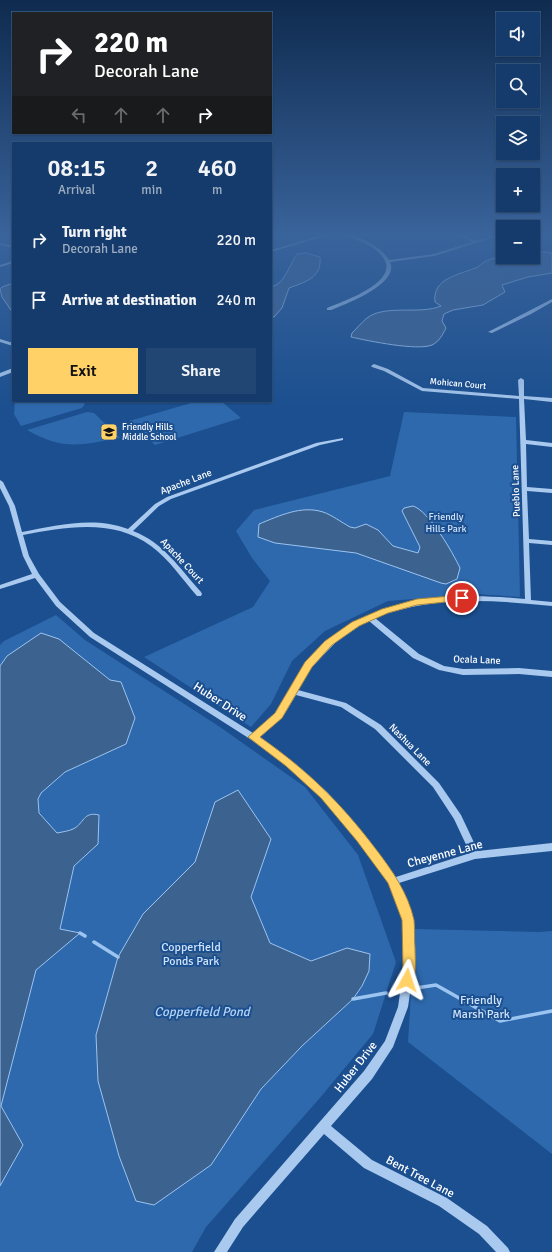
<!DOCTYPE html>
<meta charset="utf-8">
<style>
body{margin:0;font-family:Signika,sans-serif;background:#214673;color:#f1f3f6;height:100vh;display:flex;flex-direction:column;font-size:15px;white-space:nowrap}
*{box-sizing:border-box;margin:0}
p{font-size:13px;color:#9dadc1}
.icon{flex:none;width:22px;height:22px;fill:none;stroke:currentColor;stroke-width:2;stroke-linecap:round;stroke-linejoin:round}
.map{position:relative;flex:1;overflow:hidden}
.drawer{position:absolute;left:12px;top:142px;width:260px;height:260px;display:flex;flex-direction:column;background:#143b6b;border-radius:0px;box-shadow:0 1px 3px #0004,0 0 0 1px #33557e}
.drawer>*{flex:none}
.guide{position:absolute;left:12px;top:12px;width:260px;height:122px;border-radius:0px;box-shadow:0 1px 3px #0004,0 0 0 1px #33557e;background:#202124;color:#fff;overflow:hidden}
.buttons{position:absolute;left:496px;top:12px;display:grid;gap:8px}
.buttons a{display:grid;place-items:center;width:44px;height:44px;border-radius:0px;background:#143b6b;box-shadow:0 1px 3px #0004,0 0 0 1px #33557e;font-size:20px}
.pin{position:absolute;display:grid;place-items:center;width:34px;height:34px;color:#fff;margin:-17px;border:2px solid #fff;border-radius:50%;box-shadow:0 1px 4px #0007}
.me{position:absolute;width:44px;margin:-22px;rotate:5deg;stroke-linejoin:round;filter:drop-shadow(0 0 3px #0008)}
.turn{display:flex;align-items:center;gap:14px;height:84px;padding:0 16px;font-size:18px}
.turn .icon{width:52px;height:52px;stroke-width:2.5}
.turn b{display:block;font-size:28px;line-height:34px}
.lanes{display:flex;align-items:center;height:38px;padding:0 16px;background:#0003;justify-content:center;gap:20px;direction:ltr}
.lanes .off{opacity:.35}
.eta{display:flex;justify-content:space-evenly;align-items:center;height:68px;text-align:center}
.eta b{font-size:24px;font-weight:600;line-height:28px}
.cta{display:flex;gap:8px;margin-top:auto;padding:8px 16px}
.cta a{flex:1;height:46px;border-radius:0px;background:#ffd166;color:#111;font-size:16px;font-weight:600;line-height:46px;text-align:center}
.cta a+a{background:#214673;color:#f1f3f6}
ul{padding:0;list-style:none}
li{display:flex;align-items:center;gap:12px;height:60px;padding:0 16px}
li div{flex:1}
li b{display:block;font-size:15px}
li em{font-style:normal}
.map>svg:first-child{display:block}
</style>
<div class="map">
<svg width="552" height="1252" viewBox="0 0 552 1252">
<rect width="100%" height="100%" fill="#1b4f8f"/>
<!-- green -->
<path fill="#2e69ad" d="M15,401h67l3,3 -3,4 -61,18 -7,-12z
M198,401h23l20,17 -86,27 -26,-24z
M87,412l7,1 26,25c-39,7 -57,13 -93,-8z
M404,412l112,5 4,180 -44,-3 -88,7 -63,30 -33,30 -21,43 -20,23 -107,-70 109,-50 17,-26 -18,-23 -16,-27 18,-21 136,-34z
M56,615l29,25 135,87 85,60 53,68 38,107 -23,72 -54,65 -113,128 -14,25h-192v-607l4,-4z
M415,929l124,3 13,-1v223l-144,-112z"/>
<!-- water -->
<path fill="#3c6290" stroke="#9cc4f0" d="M533,251l19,2v20l-24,4 -26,8 3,7 -22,13 -30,5 -9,4 -2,7 4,7c-3,6 -7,14 -14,17 -15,6 -63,-4 -81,-8l1,-4c5,-5 10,-11 15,-15 18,-14 53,-3 74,-12l-6,-4c-3,-24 24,-27 43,-35 13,-14 37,-10 55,-10z
M306,253l14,4c2,21 -15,25 -31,31l-7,20 -8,9h-3v-30c14,-3 18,-22 26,-33z
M13,283v30l-11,-16 -2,-8 2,-2z
M413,506c16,5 40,47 47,62l-3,11 -11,5 -5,-1 -85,-30 -81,-10 -17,-6 1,-13c20,-8 42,-19 64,-12 9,3 18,10 27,15l5,1 11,-4 12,6 15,16 25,7 2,-6 -18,-36 2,-3z
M41,633l18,6 51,41 11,2 14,36 -9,26 -61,28 -24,21 -3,6 1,14 18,20c5,-1 12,-2 16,-4 11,-5 10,-18 26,-14l-1,29 -24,22 -14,63 20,4 -44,37 -35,136 22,39 -23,41v-520l7,-10z
M238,790l33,49 -20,58 19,46 41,18 36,-13 23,6 -1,17 -7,15 -9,13 -51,47 -41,43 -50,76 -57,40 -18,-4 -17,-45 -21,-75 -2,-46 22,-78 25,-43 52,-52 20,-60z"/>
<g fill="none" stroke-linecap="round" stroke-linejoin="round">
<!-- stream -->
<path stroke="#9cc4f0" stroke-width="3.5" d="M80,933l5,3
M94,942l24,15
M416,988l20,-3 64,36 52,-10
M353,999l33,-6"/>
<!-- minor -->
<path fill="#a9c9ee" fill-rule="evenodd" d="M321,235h8l-58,17v-2z
M347,235c13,0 35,13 42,25l45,-6 38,-12 -14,-7h6l12,6 18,-6h7l-67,21 -44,6c10,22 -45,42 -59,48h-4v-2c17,-7 76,-27 55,-52 -8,-11 -24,-14 -35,-21z
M539,235h5v1l-2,1z
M0,243l13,3v2l-13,-3z
M13,261v2l-13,4v-2z
M552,299v3l-21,12 -39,19 -4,-1z
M0,339l13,4v3l-13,-4z
M374,364l14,5 35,19 96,8 -1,-16 3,-2 3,2v16l28,2v4l-28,-3 2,41 26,3v4l-26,-3 1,43 25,2v4l-25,-2 2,48 23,2v4l-23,-2 2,57 21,2v4c-60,-6 -120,-11 -177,12l44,36 25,12 19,3 56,-1 33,3v6l-33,-3 -56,1 -24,-5 -26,-12 -44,-37 -5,2 -27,18 -24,25 -8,11 -7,13 48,13 35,22 58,58 22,32 17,36 74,-8v8l-77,8 -76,24 14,37 1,46 -6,41 -15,40 -21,32 -41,47 41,34 75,38 40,28 21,22 2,4h-14l-17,-18 -40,-28 -75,-38 -40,-34 -81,93 -16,25h-13l21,-33 129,-148 21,-30 13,-34 6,-41 -1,-46 -13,-37 -32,-43 -36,-43 -36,-32 -36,-26 -160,-102 -34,-31 -21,-28 -35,11v-4l32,-11 -9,-18 -14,-50 -9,-18v-8l3,2 12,24 7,26c34,-7 73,-16 106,-3l27,-25 12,-7 149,-54 27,-5v2l-23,5 -149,54 -12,7 -26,25c30,11 48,39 68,61l1,2 -1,2h-4c-15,-17 -28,-37 -46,-50 -38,-28 -85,-19 -128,-11l6,21 10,18 21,28 34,31 159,100c9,-7 20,-14 27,-24 11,-14 15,-33 27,-47 58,-65 136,-71 218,-63l-6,-200 -97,-8 -38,-20 -12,-4 -1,-1zM296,695l45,12 34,22 58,58 21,32 16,34 -74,24 -32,-41 -36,-43 -36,-32 -34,-24 24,-19z
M13,368v4l-13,5v-4z"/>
</g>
<!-- sky -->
<linearGradient id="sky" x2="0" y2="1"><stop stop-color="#0f2b4f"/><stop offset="0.57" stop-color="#39639b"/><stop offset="1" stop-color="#39639b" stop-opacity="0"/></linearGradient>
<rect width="552" height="411" fill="url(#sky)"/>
<!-- route -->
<path fill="#ffd166" stroke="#a68842" d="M462,595l3,1v4l-48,5 -29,8 -29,13 -27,19 -20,22 -30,51 -22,19c47,33 81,66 115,111 17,22 33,45 39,72 1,9 0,19 1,28 0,11 2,24 -3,36l-5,1 -4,-1 -2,-4 2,-14 -1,-46 -14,-37 -31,-42 -36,-43 -35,-32 -38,-29 27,-24 30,-51 20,-21 27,-19 30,-13 35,-10z"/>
<!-- icons -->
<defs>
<g id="school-square" transform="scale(0.9)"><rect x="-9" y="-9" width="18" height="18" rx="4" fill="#ffd166" stroke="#1b4f8f"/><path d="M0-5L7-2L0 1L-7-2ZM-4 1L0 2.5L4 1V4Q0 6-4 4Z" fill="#111"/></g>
</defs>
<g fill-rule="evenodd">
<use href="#school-square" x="109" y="432"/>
</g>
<g text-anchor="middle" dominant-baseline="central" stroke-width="4" stroke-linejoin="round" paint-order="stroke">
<!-- far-street labels -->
<g font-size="9" fill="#fff" stroke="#1b4f8f">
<text transform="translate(458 384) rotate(5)">Mohican Court</text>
</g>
<!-- far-poi labels -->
<g font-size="9" fill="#fff" stroke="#1b4f8f" text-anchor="start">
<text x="122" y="427">Friendly Hills<tspan x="122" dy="10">Middle School</tspan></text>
</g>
<!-- street labels -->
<g font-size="10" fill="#fff" stroke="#1b4f8f">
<text transform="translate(186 482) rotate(-21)">Apache Lane</text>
<text transform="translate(516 491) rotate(-92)">Pueblo Lane</text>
<text transform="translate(182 561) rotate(47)">Apache Court</text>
<text transform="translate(477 660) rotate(2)">Ocala Lane</text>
<text transform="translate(410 745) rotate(45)">Nashua Lane</text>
</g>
<!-- park labels -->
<g font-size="10" fill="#cfe3fa" stroke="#1b4f8f">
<text x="446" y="517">Friendly<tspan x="446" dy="12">Hills Park</tspan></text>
</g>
<!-- near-street labels -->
<g font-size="12" fill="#fff" stroke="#1b4f8f">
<text transform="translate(220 702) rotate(33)">Huber Drive</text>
<text transform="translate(445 854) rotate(-15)">Cheyenne Lane</text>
<text transform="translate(356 1067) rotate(-52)">Huber Drive</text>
<text transform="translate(420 1177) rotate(28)">Bent Tree Lane</text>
</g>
<!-- near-park labels -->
<g font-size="12" fill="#cfe3fa" stroke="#1b4f8f">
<text x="191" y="947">Copperfield<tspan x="191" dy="14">Ponds Park</tspan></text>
<text x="481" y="1000">Friendly<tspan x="481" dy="14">Marsh Park</tspan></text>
</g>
<!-- near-water labels -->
<g font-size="13" font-style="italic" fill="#b5d3f5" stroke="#1b4f8f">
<text x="202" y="1012">Copperfield Pond</text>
</g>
</g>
</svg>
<div class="buttons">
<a><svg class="icon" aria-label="sound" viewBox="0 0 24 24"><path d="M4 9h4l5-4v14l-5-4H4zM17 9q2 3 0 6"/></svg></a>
<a><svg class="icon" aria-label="search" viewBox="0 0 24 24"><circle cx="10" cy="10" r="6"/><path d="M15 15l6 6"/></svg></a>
<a><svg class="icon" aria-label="layers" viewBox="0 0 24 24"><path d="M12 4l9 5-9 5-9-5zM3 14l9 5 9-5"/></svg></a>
<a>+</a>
<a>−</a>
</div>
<div class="pin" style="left:462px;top:598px;background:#d93025"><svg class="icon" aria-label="arrive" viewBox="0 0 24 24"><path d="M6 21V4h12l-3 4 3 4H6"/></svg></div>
<svg class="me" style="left:407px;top:980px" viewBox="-20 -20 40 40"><path d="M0-17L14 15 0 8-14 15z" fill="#ffd166" stroke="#fff" stroke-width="4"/></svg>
<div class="guide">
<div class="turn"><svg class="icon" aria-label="right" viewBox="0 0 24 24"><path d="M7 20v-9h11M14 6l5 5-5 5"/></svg><div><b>220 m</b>Decorah Lane</div></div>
<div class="lanes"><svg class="icon off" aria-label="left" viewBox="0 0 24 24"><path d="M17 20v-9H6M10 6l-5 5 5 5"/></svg><svg class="icon off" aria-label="ahead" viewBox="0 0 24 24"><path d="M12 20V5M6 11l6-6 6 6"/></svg><svg class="icon off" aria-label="ahead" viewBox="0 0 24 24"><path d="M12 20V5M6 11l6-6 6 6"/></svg><svg class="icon" aria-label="right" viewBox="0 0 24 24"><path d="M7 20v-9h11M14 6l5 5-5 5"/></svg></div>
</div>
<section class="drawer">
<div class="eta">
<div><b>08:15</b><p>Arrival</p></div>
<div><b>2</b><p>min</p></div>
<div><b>460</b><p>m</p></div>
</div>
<ul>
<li><svg class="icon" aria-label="right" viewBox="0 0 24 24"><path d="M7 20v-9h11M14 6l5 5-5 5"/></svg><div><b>Turn right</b><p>Decorah Lane</p></div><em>220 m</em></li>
<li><svg class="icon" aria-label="arrive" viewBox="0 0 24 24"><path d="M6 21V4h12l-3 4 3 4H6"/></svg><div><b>Arrive at destination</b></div><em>240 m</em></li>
</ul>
<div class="cta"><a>Exit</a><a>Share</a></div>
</section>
</div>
